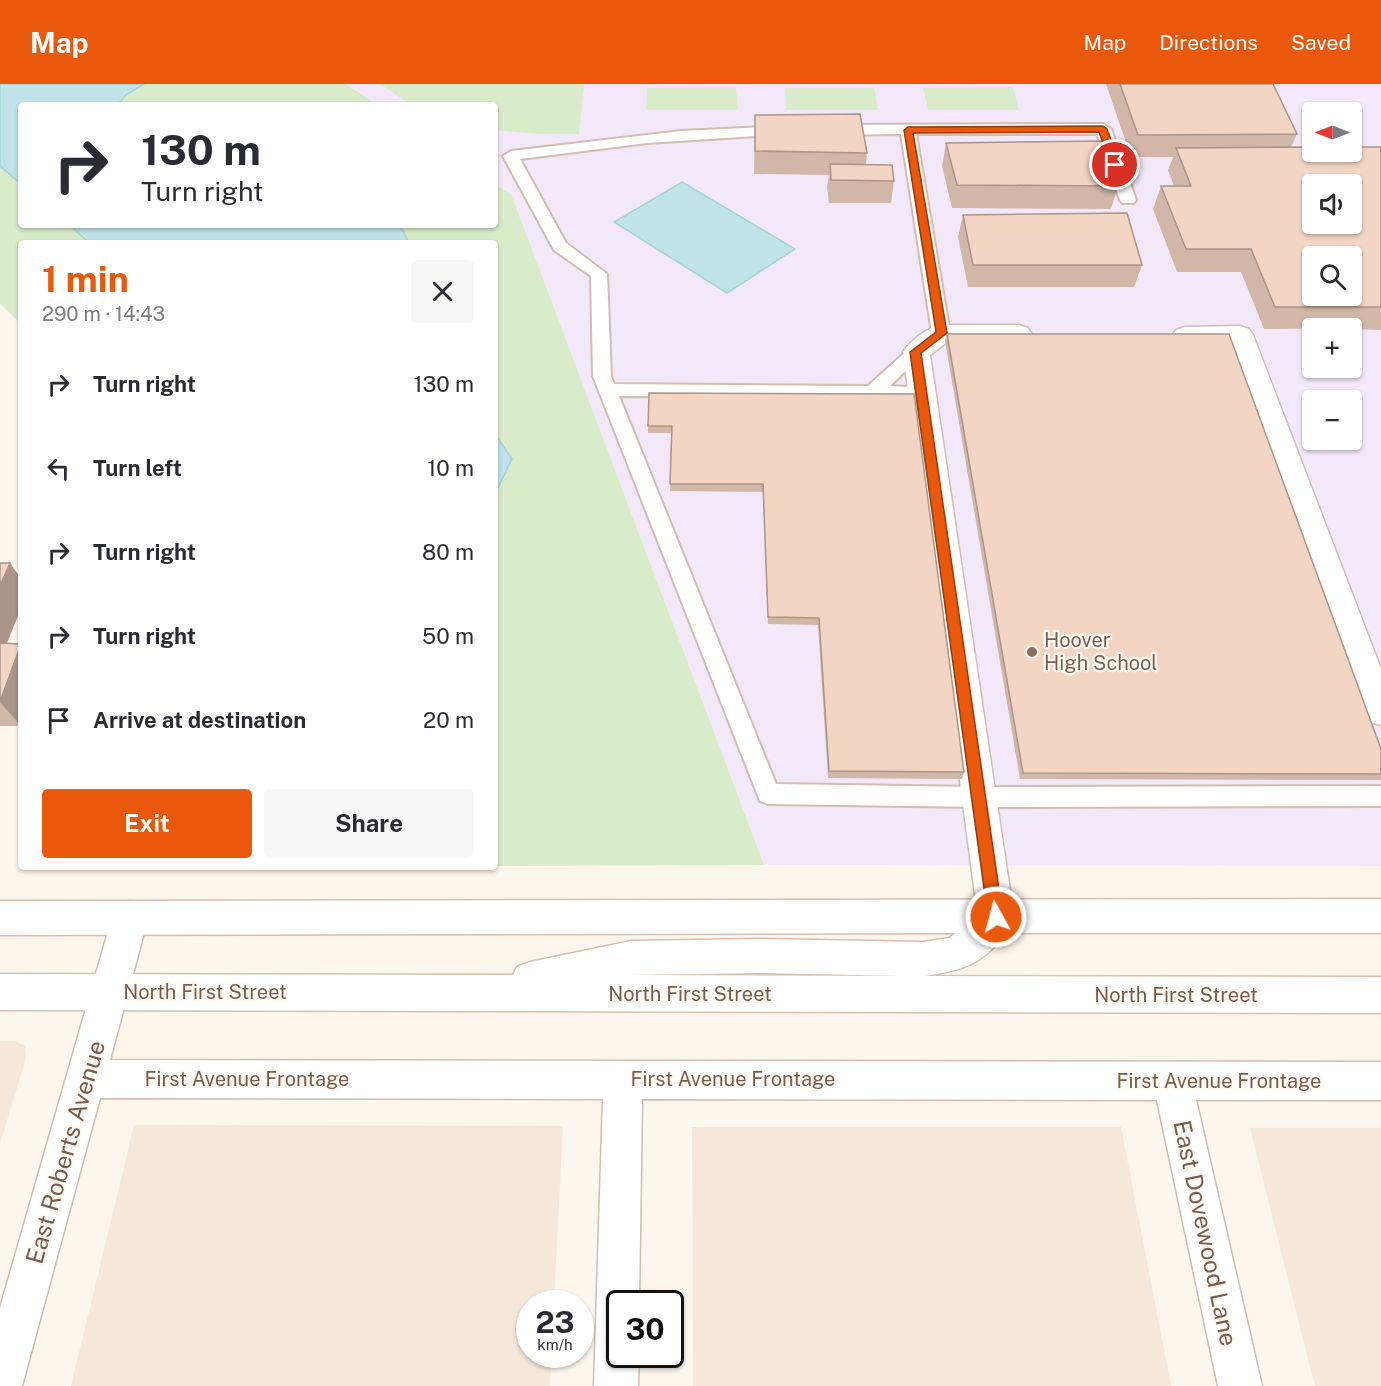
<!DOCTYPE html>
<meta charset="utf-8">
<style>
body{margin:0;font-family:"Public Sans",sans-serif;background:#f7f7f7;color:#2b2b33;height:100vh;display:flex;flex-direction:column;font-size:22px;white-space:nowrap}
*{box-sizing:border-box;margin:0}
p{font-size:20px;color:#7c7c81}
.icon{flex:none;width:33px;height:33px;fill:none;stroke:currentColor;stroke-width:2;stroke-linecap:round;stroke-linejoin:round}
.map{position:relative;flex:1;overflow:hidden}
.side{position:absolute;left:18px;top:156px;width:480px;height:630px;display:flex;flex-direction:column;background:#fff;border-radius:6px;box-shadow:0 2px 4px #0004}
.side>*{flex:none}
.guide{position:absolute;left:18px;top:18px;width:480px;height:126px;border-radius:6px;box-shadow:0 2px 4px #0004;background:#fff;color:#2b2b33;overflow:hidden}
.needle{width:39px;rotate:270deg}
.controls{position:absolute;left:1302px;top:18px;display:grid;gap:12px}
.controls a{display:grid;place-items:center;width:60px;height:60px;border-radius:6px;background:#fff;box-shadow:0 2px 4px #0004;font-size:30px}
.speed{position:absolute;left:516px;top:1206px;display:flex;gap:12px;font-size:30px;font-weight:700;text-align:center}
.speed>*{display:grid;place-content:center;width:78px;height:78px;border-radius:50%;background:#fff;box-shadow:0 2px 4px #0004;line-height:1}
.speed small{font-size:15px;font-weight:400}
.speed .limit{border:3px solid #111;border-radius:9px;background:#fff;color:#111}
.pin{position:absolute;display:grid;place-items:center;width:51px;height:51px;color:#fff;margin:-26px;border:3px solid #fff;border-radius:50%;box-shadow:0 2px 6px #0007}
.me{position:absolute;width:66px;margin:-33px;rotate:353deg;stroke-linejoin:round;filter:drop-shadow(0 0 4px #0008)}
.turn{display:flex;align-items:center;gap:21px;height:126px;padding:0 24px;font-size:27px}
.turn .icon{width:78px;height:78px;stroke-width:2.5}
.turn b{display:block;font-size:42px;line-height:51px}
.round{display:grid;place-items:center;flex:none;width:63px;height:63px;border-radius:6px;background:#f7f7f7}
.headline{display:flex;align-items:center;justify-content:space-between;height:102px;padding:0 24px}
h1{font-size:36px;font-weight:700;line-height:45px;color:#ea580c}
.primary-button{display:flex;gap:12px;margin-top:auto;padding:12px 24px}
.primary-button a{flex:1;height:69px;border-radius:6px;background:#ea580c;color:#fff;font-size:24px;font-weight:700;line-height:69px;text-align:center}
.primary-button a+a{background:#f7f7f7;color:#2b2b33}
ul{padding:0;list-style:none}
li{display:flex;align-items:center;gap:18px;height:84px;padding:0 24px}
li div{flex:1}
li b{display:block;font-size:22px}
li em{font-style:normal}
header{display:flex;align-items:center;gap:36px;box-sizing:border-box;height:84px;padding:0 30px;background:#ea580c;color:#fff}
header strong{font-size:28px}
nav{display:flex;gap:33px;margin-inline-start:auto;font-size:21px}
.map>svg:first-child{display:block}
</style>
<header>
<strong>Map</strong>
<nav><a>Map</a><a>Directions</a><a>Saved</a></nav>
</header>
<div class="map">
<svg width="1381" height="1302" viewBox="0 0 1381 1302">
<rect width="100%" height="100%" fill="#fdf6ec"/>
<!-- residential -->
<path fill="#f5e8da" d="M0,957h15l10,5 1,12 -26,86z
M134,1041l429,1 -9,177 -24,1v50l21,1 -1,31h-479z
M692,1043h429l50,259h-478z
M1250,1044h131v258h-66z"/>
<!-- education -->
<path fill="#f3e8fa" fill-rule="evenodd" d="M347,0h1034v782l-617,-1 -253,-671 -16,-11v-78h-117zM1312,28h40v40h-40zM1312,100h40v40h-40zM1312,172h40v40h-40zM1312,244h40v40h-40zM1312,316h40v40h-40z"/>
<!-- green -->
<path fill="#d8ecc9" d="M0,0h346l32,21h-357v120h474v-41l16,10 253,671 -269,1v-623h-474v81l-21,-20z
M380,0h204l-5,50h-39l-45,-4v-25h-84z
M736,3l2,23h-92l1,-22z
M1013,3l6,23h-91l-5,-22z
M785,4h89l4,22h-92z"/>
<!-- water -->
<path fill="#bfe3e8" stroke="#a5d3da" stroke-width="1.5" d="M0,0h144l-18,11 -9,10h-96v79l-21,-18z
M682,98l113,67 -68,44 -113,-71z
M70,141h330l9,18h-320z
M495,350l17,25 -17,35z"/>
<g fill="none" stroke-linecap="round" stroke-linejoin="round">
<!-- lane casing -->
<g stroke="#d1beb0" stroke-width="4">
<path id="lane" d="M1103,40l8,5 25,71 -2,3h-12l-2,-3 -23,-66h-181l34,199 -3,4h-12l-3,-4 -31,-199 -69,1 -8,-5 8,-5z
M784,42l8,5 -3,3 -142,9 -127,16 46,84 41,31 4,102 3,8 254,2 42,-38h12l3,4 -35,34 37,2 3,4 -3,4 -6,2 -302,-2 157,388 202,3 403,-1v20l-403,1 -210,-3 -8,-3 -167,-425 -2,-100 -37,-26 -51,-94 8,-5 170,-20z"/>
</g>
<!-- street casing -->
<g stroke="#d1beb0" stroke-width="3">
<path id="street" d="M941,241h78l9,3 4,6 -4,6 -9,3 -72,-1 -17,13 84,562 -5,12 -13,5 -13,-5 -5,-12 -75,-565c8,-12 24,-24 38,-27z
M1240,242l9,3 4,6 128,334v56l-12,-3 -4,-10 -135,-368 -45,1 -9,-3 -4,-6 4,-6 9,-3z
M130,817l13,5 5,12 -38,142 1271,2v38h-185l66,286h-44l-61,-286 -515,-1 -3,205h-19v50h19l-1,32h-44l9,-287 -503,-1 -78,288h-22v-78l112,-390 5,-12z"/>
</g>
<!-- secondary casing -->
<g stroke="#d6c0b0" stroke-width="3">
<path id="secondary" d="M1381,815v34h-375c-24,32 -43,37 -81,43l456,1v36l-1381,-3v-36l513,1 4,-8 13,-5 101,-21 129,-2 163,3 26,-4 7,-5 -956,2v-34zM760,889l142,3 -271,-1z"/>
</g>
<!-- lane -->
<use href="#lane" fill="#fff" fill-rule="evenodd"/>
<!-- street -->
<use href="#street" fill="#fff" fill-rule="evenodd"/>
<!-- secondary -->
<use href="#secondary" fill="#fff" fill-rule="evenodd"/>
</g>
<!-- wall -->
<path fill="#d1b7a8" d="M1106,0h167l24,50 -6,13h90v183l-29,-1v-1l-88,1 -23,-57h-64l-24,-63 8,-23h13l-6,-16 5,-13h-42z
M755,31l112,38 -1,11 28,17 -3,22h-62l-2,-16 2,-12 -75,-1z
M946,59l172,43 -7,23 -159,-1 -10,-42z
M963,131l179,50 -8,22h-166l-10,-50z
M947,250l434,415v31l-361,-1 -75,-438z
M914,310l50,378 -2,7 -134,-1 -10,-153 -50,-1 -5,-132 -93,-1 1,-58h-23v-7z
M0,479h10l11,16v29l-14,35 14,1v82h-21z"/>
<!-- shaded-wall -->
<path fill="#aa9588" d="M10,479l11,16v29l-21,52v-74z
M21,562v80l-21,-24z"/>
<!-- building -->
<path fill="#f3d5c3" stroke="#aa9588" stroke-width="1.5" fill-rule="evenodd" d="M1120,0h153l24,50 -159,1z
M860,30l7,39 -112,-2v-36z
M1104,57l14,45 -161,-1 -11,-42z
M1312,63v5h40v-5h29v160h-106l-24,-58h-65l-25,-63h30l-15,-38zM1312,100h40v40h-40zM1312,172h40v40h-40z
M830,80l62,1 2,16 -63,-1z
M1127,129l15,52h-169l-10,-50z
M947,250h282l152,415v25l-358,-1z
M649,309l265,1 50,378 -135,-1 -10,-153 -51,-1 -5,-133h-93l2,-58h-24z
M0,479h10l-10,23z
M0,559l21,1 -21,58z"/>
<!-- route -->
<path fill="#ea580c" stroke="#983908" stroke-width="1.5" d="M1103,42l4,3 13,36 -1,2 -8,-2 -12,-33 -186,1 34,200 -26,20 82,564 -2,5 -5,2 -6,-2 -2,-5 -78,-565 26,-20 -32,-202 4,-3z"/>
<!-- markers -->
<circle fill="#8d6e63" stroke="#fffaf3" stroke-width="2" cx="1032" cy="568" r="6"/>
<g text-anchor="middle" dominant-baseline="central" stroke-width="4.5" stroke-linejoin="round" paint-order="stroke">
<!-- education labels -->
<g font-size="20" fill="#785e54" stroke="#fffaf3" text-anchor="start">
<text x="1044" y="556">Hoover<tspan x="1044" dy="23">High School</tspan></text>
</g>
<!-- street labels -->
<g font-size="20" fill="#7a5c4d" stroke="#fffaf3">
<text x="205" y="908">North First Street</text>
<text x="690" y="910">North First Street</text>
<text x="1176" y="911">North First Street</text>
<text x="247" y="995">First Avenue Frontage</text>
<text x="733" y="995">First Avenue Frontage</text>
<text x="1219" y="997">First Avenue Frontage</text>
</g>
<!-- near-street labels -->
<g font-size="24" fill="#7a5c4d" stroke="#fffaf3">
<text transform="translate(65 1068) rotate(-74)">East Roberts Avenue</text>
<text transform="translate(1206 1149) rotate(78)">East Dovewood Lane</text>
</g>
</g>
</svg>
<div class="controls">
<a><svg class="needle" viewBox="-14 -14 28 28"><path d="M0-13l5 13h-10z" fill="#e53935"/><path d="M0 13l5-13h-10z" fill="#7c7c81"/></svg></a>
<a><svg class="icon" aria-label="sound" viewBox="0 0 24 24"><path d="M4 9h4l5-4v14l-5-4H4zM17 9q2 3 0 6"/></svg></a>
<a><svg class="icon" aria-label="search" viewBox="0 0 24 24"><circle cx="10" cy="10" r="6"/><path d="M15 15l6 6"/></svg></a>
<a>+</a>
<a>−</a>
</div>
<div class="speed"><div>23<small>km/h</small></div><div class="limit">30</div></div>
<div class="pin" style="left:1115px;top:81px;background:#d93025"><svg class="icon" aria-label="arrive" viewBox="0 0 24 24"><path d="M6 21V4h12l-3 4 3 4H6"/></svg></div>
<svg class="me" style="left:996px;top:833px" viewBox="-20 -20 40 40"><circle r="17" fill="#ea580c" stroke="#fff" stroke-width="3"/><path d="M0-11L8 9 0 5-8 9z" fill="#fff"/></svg>
<div class="guide">
<div class="turn"><svg class="icon" aria-label="right" viewBox="0 0 24 24"><path d="M7 20v-9h11M14 6l5 5-5 5"/></svg><div><b>130 m</b>Turn right</div></div>
</div>
<section class="side">
<div class="headline"><div><h1>1 min</h1><p>290 m · 14:43</p></div><a class="round"><svg class="icon" aria-label="close" viewBox="0 0 24 24"><path d="M6 6l12 12M18 6L6 18"/></svg></a></div>
<ul>
<li><svg class="icon" aria-label="right" viewBox="0 0 24 24"><path d="M7 20v-9h11M14 6l5 5-5 5"/></svg><div><b>Turn right</b></div><em>130 m</em></li>
<li><svg class="icon" aria-label="left" viewBox="0 0 24 24"><path d="M17 20v-9H6M10 6l-5 5 5 5"/></svg><div><b>Turn left</b></div><em>10 m</em></li>
<li><svg class="icon" aria-label="right" viewBox="0 0 24 24"><path d="M7 20v-9h11M14 6l5 5-5 5"/></svg><div><b>Turn right</b></div><em>80 m</em></li>
<li><svg class="icon" aria-label="right" viewBox="0 0 24 24"><path d="M7 20v-9h11M14 6l5 5-5 5"/></svg><div><b>Turn right</b></div><em>50 m</em></li>
<li><svg class="icon" aria-label="arrive" viewBox="0 0 24 24"><path d="M6 21V4h12l-3 4 3 4H6"/></svg><div><b>Arrive at destination</b></div><em>20 m</em></li>
</ul>
<div class="primary-button"><a>Exit</a><a>Share</a></div>
</section>
</div>
